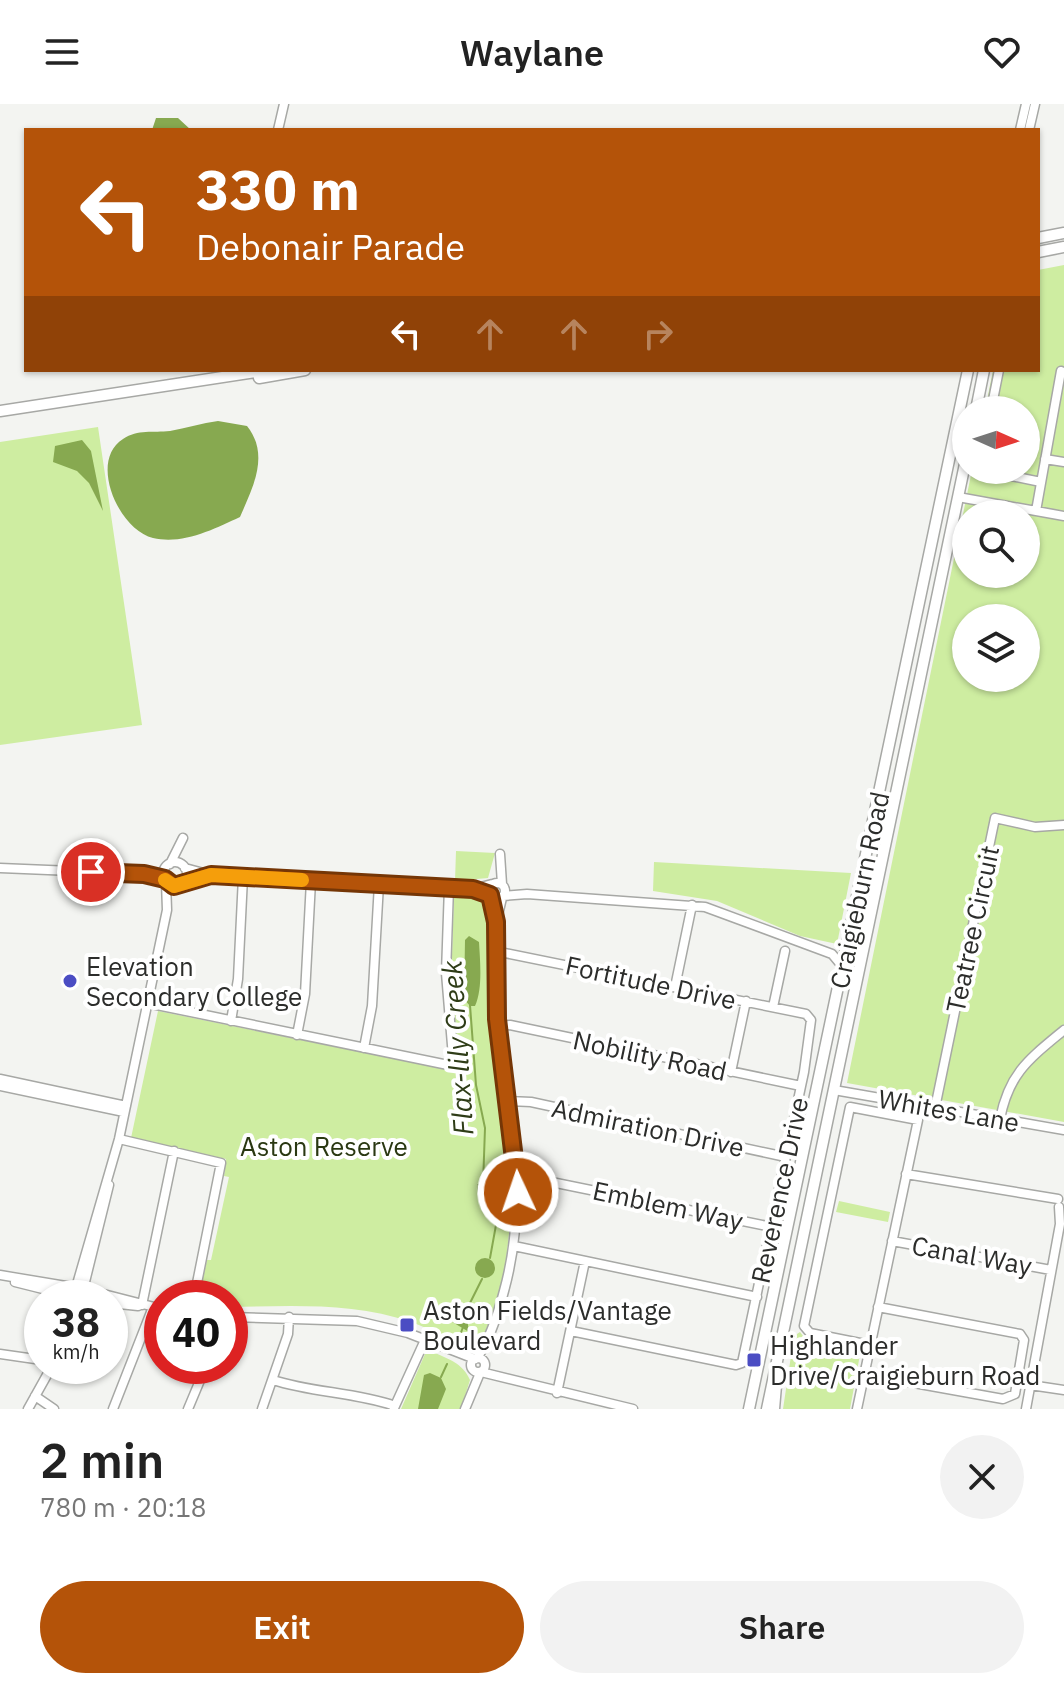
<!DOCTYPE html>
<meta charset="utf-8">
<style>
body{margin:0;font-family:"IBM Plex Sans",sans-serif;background:#f2f2f2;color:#222;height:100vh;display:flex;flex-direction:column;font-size:30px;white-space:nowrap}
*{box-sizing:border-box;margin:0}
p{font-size:26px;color:#767676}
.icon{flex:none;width:44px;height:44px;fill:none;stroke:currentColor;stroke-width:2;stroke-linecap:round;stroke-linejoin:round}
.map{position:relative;height:1305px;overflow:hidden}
.side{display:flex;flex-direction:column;background:#fff;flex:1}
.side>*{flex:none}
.hud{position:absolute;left:24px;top:24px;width:1016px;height:244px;border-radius:0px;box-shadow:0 2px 6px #0004;background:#b45309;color:#fff;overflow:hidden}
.needle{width:52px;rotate:93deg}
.buttons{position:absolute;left:952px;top:292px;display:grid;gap:16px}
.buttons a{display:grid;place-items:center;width:88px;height:88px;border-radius:50%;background:#fff;box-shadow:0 2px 6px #0004;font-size:40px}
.speed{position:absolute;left:24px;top:1176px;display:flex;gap:16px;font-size:40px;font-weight:700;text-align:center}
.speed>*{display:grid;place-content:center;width:104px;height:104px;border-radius:50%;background:#fff;box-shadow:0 2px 6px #0004;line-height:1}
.speed small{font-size:20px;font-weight:400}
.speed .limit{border:12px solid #d22;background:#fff;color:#111}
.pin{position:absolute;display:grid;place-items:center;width:68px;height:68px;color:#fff;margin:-34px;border:4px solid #fff;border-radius:50%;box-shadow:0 2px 8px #0007}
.me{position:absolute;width:88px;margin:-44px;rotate:357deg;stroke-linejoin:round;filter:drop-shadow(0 0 6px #0008)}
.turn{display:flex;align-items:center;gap:28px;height:168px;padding:0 40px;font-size:36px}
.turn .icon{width:104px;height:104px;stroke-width:2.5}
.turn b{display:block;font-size:56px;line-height:68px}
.lanes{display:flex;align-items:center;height:76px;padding:0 40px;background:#0003;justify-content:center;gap:40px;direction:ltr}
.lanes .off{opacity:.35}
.round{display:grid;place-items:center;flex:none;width:84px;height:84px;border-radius:42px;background:#f2f2f2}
.headline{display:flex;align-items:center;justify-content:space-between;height:136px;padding:0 40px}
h1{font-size:48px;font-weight:600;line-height:60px}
.cta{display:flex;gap:16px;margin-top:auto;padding:16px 40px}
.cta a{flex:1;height:92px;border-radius:48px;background:#b45309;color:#fff;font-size:32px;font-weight:600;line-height:92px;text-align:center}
.cta a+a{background:#f2f2f2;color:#222}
header{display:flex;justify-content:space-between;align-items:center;height:104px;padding:0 40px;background:#fff;font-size:36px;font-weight:600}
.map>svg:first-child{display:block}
</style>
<header><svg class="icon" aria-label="menu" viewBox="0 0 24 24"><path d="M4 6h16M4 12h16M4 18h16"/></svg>Waylane<svg class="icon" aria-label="heart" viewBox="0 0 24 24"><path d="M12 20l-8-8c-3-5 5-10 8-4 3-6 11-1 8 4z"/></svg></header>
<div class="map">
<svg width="1064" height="1305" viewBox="0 0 1064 1305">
<rect width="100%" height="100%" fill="#f3f4f1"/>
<!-- green -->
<path fill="#ceeda1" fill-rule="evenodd" d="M1064,161v857l-217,-39 125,-613h54v-60h-41l8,-40h45v-100zM966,410h60v60h-60zM966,514h60v60h-60z
M98,323l44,298 -142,20v-303z
M456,747l39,2 -7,25 -33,3z
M654,758l197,11 -14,71 -37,-8 -83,-35 -64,-10z
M474,789l12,6 6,11 -2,75 23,213 -10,90 -25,61 -6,3c-21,-10 -40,-23 -61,-30 -59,-20 -120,-16 -181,-15v-9h-32l9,-38h4l18,-83 -5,-1 2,-17 -95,-21 27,-127 302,61 -9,-87 3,-90z
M839,1097l51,11 -2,10 -52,-10z
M800,1228l3,4 58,13 -11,60h-67l11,-73z
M433,1248c15,7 30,11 37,28l-9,29h-60l24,-55z"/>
<!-- water -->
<path fill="#87a950" d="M156,14h22l13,12h-39z
M218,317l29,5c23,29 6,61 -7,91 -26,12 -57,28 -87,21 -34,-8 -65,-77 -30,-99 15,-10 30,-6 47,-8 16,-3 32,-8 48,-10z
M82,336l9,11 12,60 -14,-28 -12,-12 -24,-9 2,-16z
M469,832l10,6c1,19 4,46 -4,64h-5l-6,-7 1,-59z
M489,1079l8,7 -1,35 -14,-14 -5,-23v-4z
M475 1164a10 10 0 1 1 20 0a10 10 0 1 1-20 0Z
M466,1207l3,21 -25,-15z
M430,1269l11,5 5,11 -8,20h-20l6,-34z"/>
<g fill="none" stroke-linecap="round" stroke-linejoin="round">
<!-- stream -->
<path stroke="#87a950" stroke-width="2" d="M470,901l6,80 9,43 -2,57
M490,1154l6,-33
M465,1209l17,-34
M458,1237l5,-14
M441,1273l6,-13"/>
<!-- minor casing -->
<g stroke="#a7a8a5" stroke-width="11">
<path id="minor" d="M278,26l6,-26
M1020,26l6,-26
M1029,26l6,-26
M991,306l8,-40
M1045,355l19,3
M982,366l59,12
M958,393l106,19
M1036,407l25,-140
M500,750l2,30
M163 770a12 12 0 1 1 24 0a12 12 0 1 1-24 0Z
M170,760l13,-26
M0,764l144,6 21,5
M185,764l26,7 32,2 230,12 19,-5
M489 787a8 8 0 1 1 16 0a8 8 0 1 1-16 0Z
M503,792l24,-2 178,13 127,47 10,12
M495,847l311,63 5,6 -7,52 -62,291 -6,2 -165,-34
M675,883l17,-82
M147,899l301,62 5,-8 -7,-84 3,-86
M773,903l12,-56
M231,917l7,-42 5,-102
M498,922l12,-1 291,61
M297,931l8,-41 6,-113
M364,944l8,-42 7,-122
M731,968l15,-71
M0,975l126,27
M0,982l124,26
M834,986l230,40
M509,997l22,1 255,55
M935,1004l60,-290 40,9 29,-2
M1000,1015c9,-46 29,-60 64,-89
M119,1035l102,24 -27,135
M906,1070l152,25
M517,1071l255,52
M892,1137l159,29
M514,1142l243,51
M0,1171l84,14 78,20
M15,1178l60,15
M73,1194l46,-159 48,-229 -1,-28
M81,1194l28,-113
M110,1199l28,3
M142,1201l32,-154
M230,1213l127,4 51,12 67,26
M0,1250l42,6
M471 1261a7 7 0 1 1 14 0a7 7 0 1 1-14 0Z
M477,1254c13,-19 21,-44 27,-67 19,-68 13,-136 4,-206 -9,-62 -23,-125 -6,-187
M481,1268l152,37
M864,1270l139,25 12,-5 9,-54 -4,-6 -142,-27
M273,1276c40,13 82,12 122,26
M1030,1281l34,5
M557,1289l28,-132
M35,1292l19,13
M394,1304l31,-68
M28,1305l24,-43
M113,1305l40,-102
M188,1305l18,-43
M262,1305l26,-75 1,-17
M465,1305l15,-36
M775,1305l3,-35
M857,1305l61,-289 -68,-13 -46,219 6,7 60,12
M1026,1305l34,-185 -1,-17"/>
</g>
<!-- major casing -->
<g stroke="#a7a8a5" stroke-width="13">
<path id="major" d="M1038,134l26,-5
M1038,148l26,-5
M259,274l46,-8
M976,306l8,-40
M0,307l268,-41
M749,1305l219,-1039
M767,1305l199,-950"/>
</g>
<!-- minor -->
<use href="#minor" stroke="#fff" stroke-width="8"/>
<!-- major -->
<use href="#major" stroke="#fff" stroke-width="10"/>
</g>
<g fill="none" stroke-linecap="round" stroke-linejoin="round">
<!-- route casing -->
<g stroke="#753606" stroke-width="20">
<path id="route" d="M91,768l53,2 21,5 9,7 37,-11 262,14 17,6 6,27 1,97 21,173"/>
</g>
<!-- route -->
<use href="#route" stroke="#b45309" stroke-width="14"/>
<!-- slow -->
<path stroke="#f59e0b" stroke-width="14" d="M165,776l9,6 37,-11 91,5"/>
</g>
<!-- markers -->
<g fill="#4b4dc3" stroke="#fff" stroke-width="3">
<circle cx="70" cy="877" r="8"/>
<rect x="399" y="1213" width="16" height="16" rx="4"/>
<rect x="746" y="1248" width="16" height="16" rx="4"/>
</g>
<g text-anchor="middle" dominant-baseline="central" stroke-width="8" stroke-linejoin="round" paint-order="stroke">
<!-- street labels -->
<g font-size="26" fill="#2c2d2b" stroke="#fff">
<text transform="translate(859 786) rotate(-78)">Craigieburn Road</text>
<text transform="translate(972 825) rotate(-78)">Teatree Circuit</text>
<text transform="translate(651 878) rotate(12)">Fortitude Drive</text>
<text transform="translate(650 951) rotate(12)">Nobility Road</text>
<text transform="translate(949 1006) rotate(10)">Whites Lane</text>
<text transform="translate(648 1023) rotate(12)">Admiration Drive</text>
<text transform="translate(779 1086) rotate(-78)">Reverence Drive</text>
<text transform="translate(668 1101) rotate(12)">Emblem Way</text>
<text transform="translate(972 1151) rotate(10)">Canal Way</text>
</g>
<!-- poi labels -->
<g font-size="26" fill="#2c2d2b" stroke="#fff" text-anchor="start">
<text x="86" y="862">Elevation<tspan x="86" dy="30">Secondary College</tspan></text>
<text x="423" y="1206">Aston Fields/Vantage<tspan x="423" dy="30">Boulevard</tspan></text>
<text x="770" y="1241">Highlander<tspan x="770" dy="30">Drive/Craigieburn Road</tspan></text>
</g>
<!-- park labels -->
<g font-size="26" fill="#2a3812" stroke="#fff">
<text x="324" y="1042">Aston Reserve</text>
</g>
<!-- water labels -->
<g font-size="28" font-style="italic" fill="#2e3c17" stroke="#fff">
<text transform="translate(457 944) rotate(-94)">Flax-lily Creek</text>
</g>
</g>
</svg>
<div class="buttons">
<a><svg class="needle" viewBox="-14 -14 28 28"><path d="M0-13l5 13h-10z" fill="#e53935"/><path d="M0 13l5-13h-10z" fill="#767676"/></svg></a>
<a><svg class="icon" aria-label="search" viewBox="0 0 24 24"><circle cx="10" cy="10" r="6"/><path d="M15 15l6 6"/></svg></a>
<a><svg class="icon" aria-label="layers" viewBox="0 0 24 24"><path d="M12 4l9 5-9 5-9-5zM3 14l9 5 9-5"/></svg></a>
</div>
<div class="speed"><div>38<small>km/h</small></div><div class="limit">40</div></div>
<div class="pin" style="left:91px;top:768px;background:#d93025"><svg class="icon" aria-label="arrive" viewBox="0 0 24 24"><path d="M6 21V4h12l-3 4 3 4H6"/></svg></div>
<svg class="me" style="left:518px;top:1088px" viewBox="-20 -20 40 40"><circle r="17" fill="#b45309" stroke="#fff" stroke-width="3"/><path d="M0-11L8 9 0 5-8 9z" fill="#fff"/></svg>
<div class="hud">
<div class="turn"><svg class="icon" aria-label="left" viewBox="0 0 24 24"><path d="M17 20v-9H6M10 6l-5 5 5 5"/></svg><div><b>330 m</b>Debonair Parade</div></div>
<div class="lanes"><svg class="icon" aria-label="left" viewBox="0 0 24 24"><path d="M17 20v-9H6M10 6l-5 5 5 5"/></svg><svg class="icon off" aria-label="ahead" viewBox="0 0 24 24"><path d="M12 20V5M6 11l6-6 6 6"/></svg><svg class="icon off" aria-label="ahead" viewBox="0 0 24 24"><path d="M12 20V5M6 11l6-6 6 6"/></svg><svg class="icon off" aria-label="right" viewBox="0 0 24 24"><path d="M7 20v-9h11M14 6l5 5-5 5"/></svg></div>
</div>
</div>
<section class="side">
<div class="headline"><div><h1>2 min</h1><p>780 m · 20:18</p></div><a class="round"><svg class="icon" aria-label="close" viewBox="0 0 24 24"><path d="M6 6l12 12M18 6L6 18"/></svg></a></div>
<div class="cta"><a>Exit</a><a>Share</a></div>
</section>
